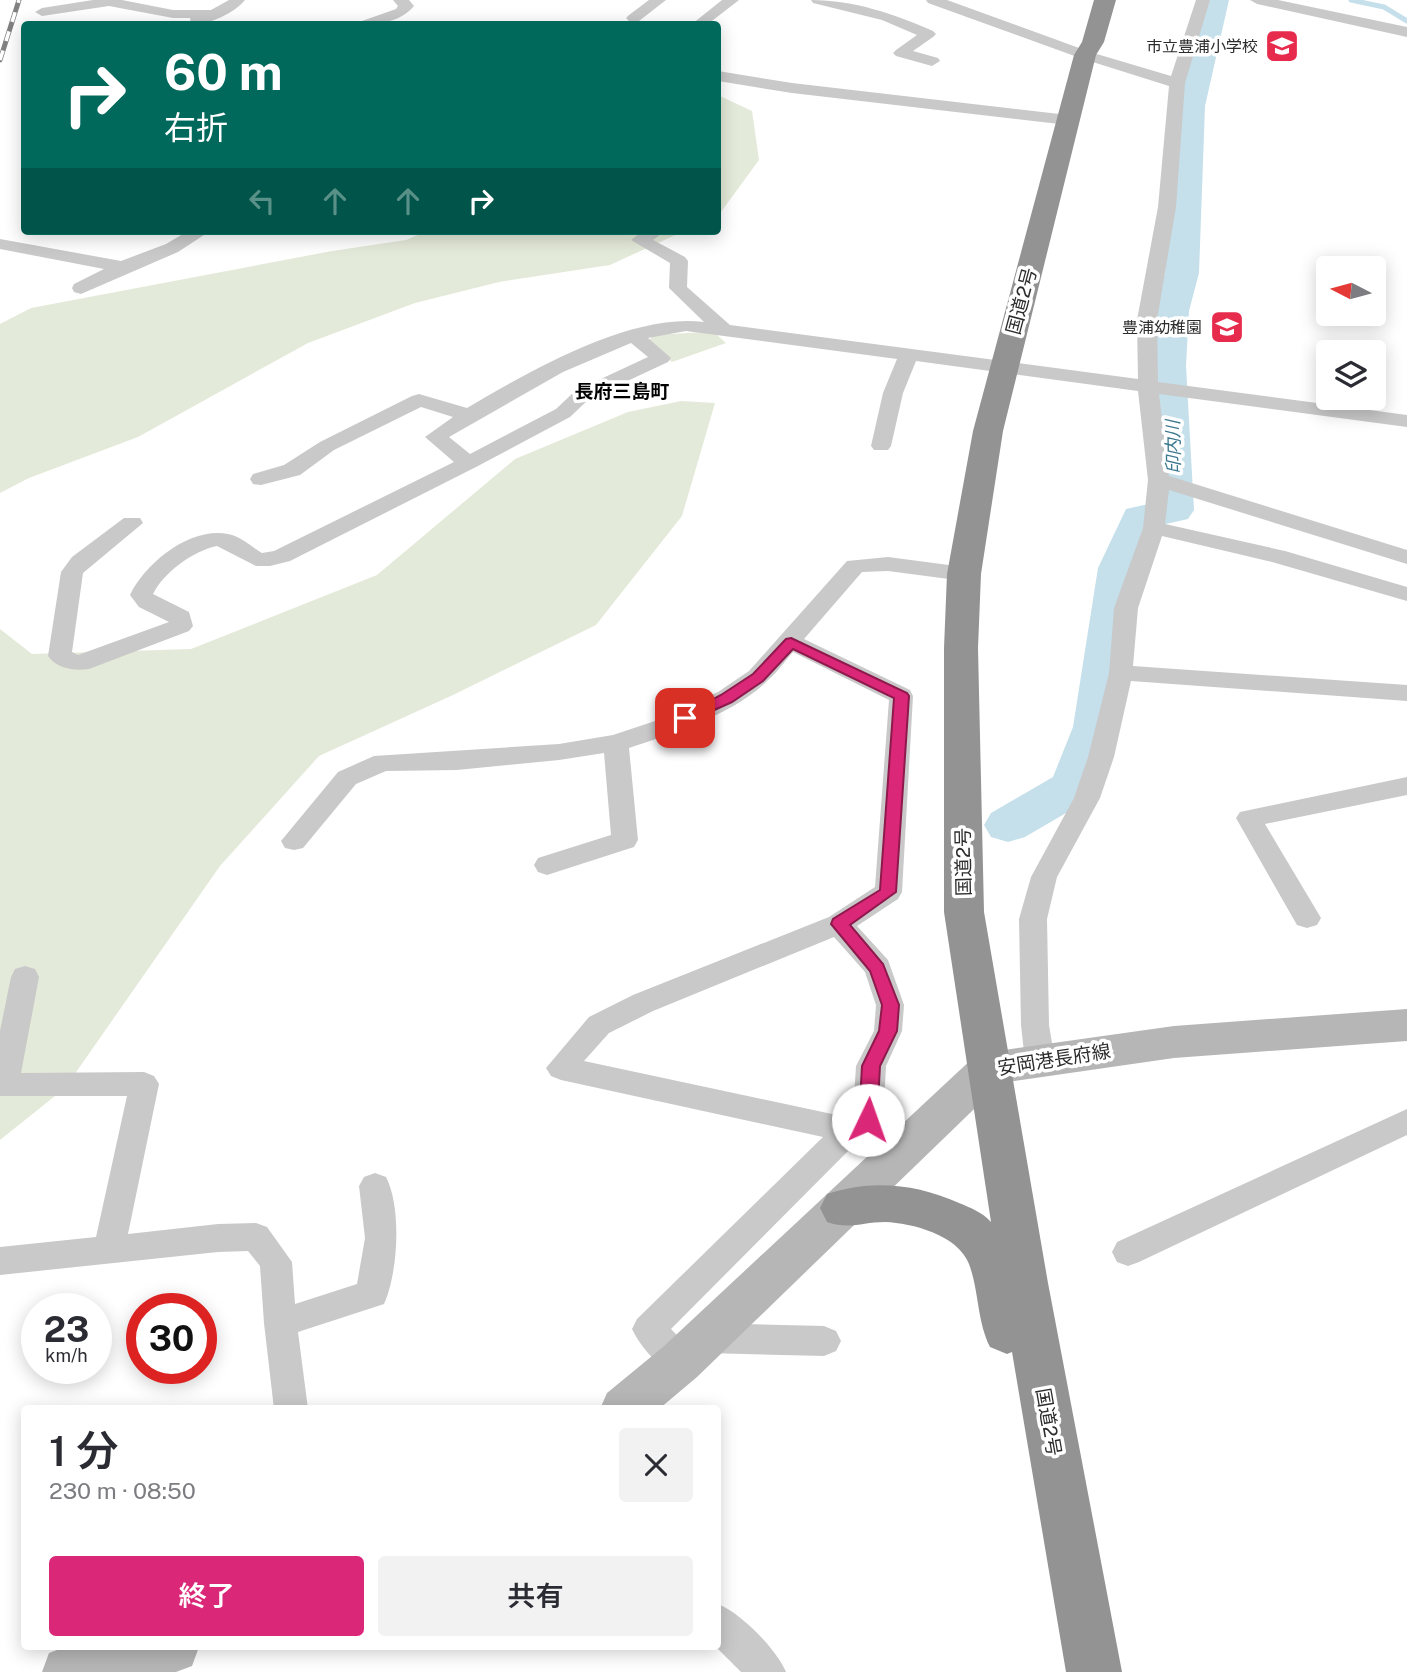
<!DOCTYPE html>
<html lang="ja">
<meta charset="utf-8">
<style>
body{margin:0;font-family:"Public Sans","Noto Sans JP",sans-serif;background:#f2f2f3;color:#2b2b33;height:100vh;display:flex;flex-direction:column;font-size:26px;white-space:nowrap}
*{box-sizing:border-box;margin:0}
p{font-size:23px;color:#7c7c81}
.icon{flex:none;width:38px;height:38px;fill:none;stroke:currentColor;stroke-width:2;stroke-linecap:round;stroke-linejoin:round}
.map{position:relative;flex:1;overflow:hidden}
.sheet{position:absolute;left:21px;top:1405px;width:700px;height:245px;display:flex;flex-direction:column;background:#fff;border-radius:7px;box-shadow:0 4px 18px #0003}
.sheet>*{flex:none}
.hud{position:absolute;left:21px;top:21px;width:700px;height:214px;border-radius:7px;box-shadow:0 4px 18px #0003;background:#00695c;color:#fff;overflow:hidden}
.needle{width:46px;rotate:276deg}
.tools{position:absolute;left:1316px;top:256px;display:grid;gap:14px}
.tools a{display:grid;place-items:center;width:70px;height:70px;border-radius:7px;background:#fff;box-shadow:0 4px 18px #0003;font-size:35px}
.speed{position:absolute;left:21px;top:1293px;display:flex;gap:14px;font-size:35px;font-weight:700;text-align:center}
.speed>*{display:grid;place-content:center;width:91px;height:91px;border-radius:50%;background:#fff;box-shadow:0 4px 18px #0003;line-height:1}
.speed small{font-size:18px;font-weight:400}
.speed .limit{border:10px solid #d22;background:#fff;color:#111}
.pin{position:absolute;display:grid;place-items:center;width:60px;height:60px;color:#fff;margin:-30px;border-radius:14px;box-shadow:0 4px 10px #0006}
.me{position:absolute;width:77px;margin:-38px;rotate:3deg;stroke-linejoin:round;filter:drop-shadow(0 0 5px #0008)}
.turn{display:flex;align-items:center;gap:24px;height:147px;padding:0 28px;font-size:32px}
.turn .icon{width:91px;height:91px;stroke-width:2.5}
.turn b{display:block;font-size:49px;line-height:60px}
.lanes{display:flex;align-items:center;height:66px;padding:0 28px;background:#0003;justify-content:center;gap:35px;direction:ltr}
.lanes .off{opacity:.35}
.round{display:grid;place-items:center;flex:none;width:74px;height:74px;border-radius:7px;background:#f2f2f3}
.overview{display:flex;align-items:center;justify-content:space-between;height:119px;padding:0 28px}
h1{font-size:42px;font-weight:600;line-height:52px}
.action{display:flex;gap:14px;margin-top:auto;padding:14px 28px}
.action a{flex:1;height:80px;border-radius:7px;background:#db2777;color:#fff;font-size:28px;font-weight:600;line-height:80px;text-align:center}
.action a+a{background:#f2f2f3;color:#2b2b33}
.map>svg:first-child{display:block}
</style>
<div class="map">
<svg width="1407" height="1672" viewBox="0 0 1407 1672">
<rect width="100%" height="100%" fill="#fff"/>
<!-- green -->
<path fill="#e4ead9" d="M718,95l34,16 7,49 -41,56z
M427,231h257l-74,34 -111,17 -84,21 -107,40 -170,94 -109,41 -29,15v-169l31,-16 301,-57 74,-11z
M705,332l11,2 10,9 -54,19 -26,-19 8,-8z
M681,401l34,2 -33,113 -86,109 -143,70 -134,61 -99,110 -155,222 -65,52v-511l32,25 159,-5 186,-74 138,-116 113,-47z"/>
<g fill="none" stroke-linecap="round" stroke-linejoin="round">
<!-- stream -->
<path stroke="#c5e0eb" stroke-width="5" d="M1351,0l33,7 23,14"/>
<!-- river -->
<path fill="#c5e0eb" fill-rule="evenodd" d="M1201,0h28l-24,106 -6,167 -10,38 -3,55 8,144 -6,9 -31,7 -17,42 -21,159 -22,60 -7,12 -65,38 -17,5 -17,-5 -7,-12 7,-12 62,-36 20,-50 25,-159 28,-59 27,-6 -3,-137 3,-55 12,-38 10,-167z"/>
<!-- street -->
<path fill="#c9c9c9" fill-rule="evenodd" d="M93,0h29l51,10h38l18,-10h16c-12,14 -36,25 -54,24l-1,-6h-17l-64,-12 -67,10 -7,-4 7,-4z
M393,0h16l5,6c-13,16 -34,18 -54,18l2,-3 34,-12 2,-3z
M649,0h17l-27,21h-10l-3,-3 3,-3z
M722,0h17l-31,24h-16z
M811,0c43,0 83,14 122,31l3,3 -3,3 -20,14 25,7 2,3 -8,5 -36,-10 -3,-3 3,-3 21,-15 -35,-15 -69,-17z
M926,0h21l143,52 81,24 25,-76h14l-25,83 -9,124 -19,113 1,62 249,33v12l-248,-33 10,82 238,74v14l-238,-74 -4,34 120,27 122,36v14l-135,-39 -110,-26 -24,72 -5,58 274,19v16l-276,-20 -17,76 -14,41 -43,79 -10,42 2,106 6,36 -5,8 -10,4 -10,-4 -5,-8 -4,-36 -2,-106 12,-42 43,-79 14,-41 21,-84 5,-65 29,-80 5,-48 -10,-89 -222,-30 -13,32 -12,53 -3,4h-14l-3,-4 12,-53 14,-34 -211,-28 -38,7 23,20 -3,4 -79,37 -19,18 -94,50 -186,94 -20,5h-14l-39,-20c-24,5 -53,26 -64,48l36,18 4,14 -4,5 -100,38c-14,2 -32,0 -41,-13l13,-84 11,-15 52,-39h16l3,5 -60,50 -11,79 6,3 91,-33 -30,-15 -9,-12c16,-32 59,-68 98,-61 14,3 22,12 34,19l12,-2 180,-89 -29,-25 28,-20 -32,-10 -87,43 -34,25 -39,10 -8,-1 -3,-5 3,-5 31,-9 36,-23 92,-46 7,-2 48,14c61,-36 164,-96 237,-86l-35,-34 1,-25 -39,-23 12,-9h22l-12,9 32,17 3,4 -1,26 43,38 408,54 -1,-59 21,-113 11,-121 -89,-28 -152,-55zM631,343l17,14 -73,34 -19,18 -86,45 -21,-17 114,-65z
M1250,0h28l129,27v10l-150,-33z
M718,71l74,12 276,32 8,5 -8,5 -276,-32 -74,-12z
M188,231h22l-32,21 -97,42 -7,-2 -2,-4 2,-4 30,-15 -104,-20v-10l121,22 45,-17z
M888,557l76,10 8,2 3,5 -3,5 -8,2 -76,-10 -26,1 -58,67 106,51 3,6 -11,196 -4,7 -41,27 31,34 16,45 -2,26 -16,35 -3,54 -4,9 -19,10 -189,190 21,22 5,11 -5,11 -12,4c-19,-7 -39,-29 -48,-48l5,-10 186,-182 -262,-57 -10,-4 -5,-8 43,-51 44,-22 196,-78 46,-30 14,-187 -96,-48c-9,10 -16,21 -26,29 -33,33 -94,52 -138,67l9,92 -4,7 -87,28 -9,-3 -4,-7 4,-7 73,-23 -7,-82 -45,7 -102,10 -71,1 -30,13 -53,64 -9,2 -9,-2 -4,-7 57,-69 36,-16 185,-12 54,-9 42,-14 63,-29 31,-21 98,-110zM834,937l31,35 11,33 -2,26 -18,35 -3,47 -7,4 -262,-56 25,-28 44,-22z
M1407,777v18l-142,29 56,94 -4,7 -10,3 -10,-3 -61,-107 4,-6z
M25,966l10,3 4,8 -18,96 123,-1 10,4 5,8 -31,150 90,-10 38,-1 11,4 25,35 3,42 62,-20 8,-46 -6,-52 5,-9 11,-4 11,4c16,31 12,96 -2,127l-86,28 10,77h-34l-10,-86 -4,-57 -12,-15 -30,1 -218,23v-28l96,-10 31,-141h-127v-65l11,-54 4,-8z
M1407,1109v26l-268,127 -11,4 -11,-4 -5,-10 5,-10z
M705,1323l119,3 12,5 5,10 -5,10 -12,5 -119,-3 -12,-5 -5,-10 5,-10z
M718,1604c23,9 58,45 68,68h-45l-25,-25z"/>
<!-- secondary -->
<path fill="#b6b6b6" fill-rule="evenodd" d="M1407,1009v32l-233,17 -173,25 -304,294 -38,32h-59l7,-16 56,-46 312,-291 15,-4 184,-26z
M65,1647h134l-7,19 -16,6h-134l7,-19z"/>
<!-- highway -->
<path fill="#939393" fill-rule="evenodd" d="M1094,0h22l-12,42 -8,13 -93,376 -22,143 -3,74 6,264 64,371 74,389h-56l-54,-320 -5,2 -17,-7c-13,-26 -11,-56 -21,-83 -11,-29 -57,-41 -84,-42 -23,0 -35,8 -58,0l-7,-14 7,-14c44,-15 90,-10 132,9 12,5 23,9 32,19l-47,-310v-264l3,-74 26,-143 101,-376 8,-13z"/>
<!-- rail casing -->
<g stroke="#818181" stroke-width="5">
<path id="rail" d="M0,60l19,-60"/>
</g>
<!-- rail -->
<use href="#rail" stroke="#fff" stroke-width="3.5" stroke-dasharray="10" stroke-linecap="butt"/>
</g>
<!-- route -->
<path fill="#db2777" stroke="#8e194d" stroke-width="2" d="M791,638l116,55 2,3 -13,196 -46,33 33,39 16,41 -2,26 -17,35 -3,54 -3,5 -6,2 -7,-2 -2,-5 3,-54 17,-35 3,-26 -12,-34 -39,-47 2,-5 47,-29 14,-192 -101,-49 -30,32 -31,21 -42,19 -5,2 -7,-5 43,-23 32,-21 33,-35z"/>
<!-- icons -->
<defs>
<g id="school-square" transform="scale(1.75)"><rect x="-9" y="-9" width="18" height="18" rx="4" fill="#e72b4d" stroke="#fff"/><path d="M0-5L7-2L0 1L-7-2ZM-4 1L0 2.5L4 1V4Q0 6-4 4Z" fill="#fff"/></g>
</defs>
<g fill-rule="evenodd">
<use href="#school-square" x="1282" y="46"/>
<use href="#school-square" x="1227" y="327"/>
</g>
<g text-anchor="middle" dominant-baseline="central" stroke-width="7" stroke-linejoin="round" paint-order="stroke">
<!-- far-poi labels -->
<g font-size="16" fill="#2c2c2c" stroke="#fff" text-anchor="end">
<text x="1258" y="46">市立豊浦小学校</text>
<text x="1202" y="327">豊浦幼稚園</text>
</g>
<!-- far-water labels -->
<g font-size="18" font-style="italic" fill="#3a778f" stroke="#fff">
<text transform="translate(1173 447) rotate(-91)">印内川</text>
</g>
<!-- street labels -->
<g font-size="19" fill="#2c2c2c" stroke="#fff">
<text transform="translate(1021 301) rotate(-75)">国道2号</text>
<text transform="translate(963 862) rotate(-91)">国道2号</text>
<text transform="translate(1054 1059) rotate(-9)">安岡港長府線</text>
<text transform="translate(1049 1422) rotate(80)">国道2号</text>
</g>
<!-- far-quarter labels -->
<g font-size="19" font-weight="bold" fill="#000" stroke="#fff">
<text x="622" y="391">長府三島町</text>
</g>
</g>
</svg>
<div class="tools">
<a><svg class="needle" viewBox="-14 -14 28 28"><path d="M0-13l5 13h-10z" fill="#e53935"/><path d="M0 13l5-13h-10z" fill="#7c7c81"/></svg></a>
<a><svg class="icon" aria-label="layers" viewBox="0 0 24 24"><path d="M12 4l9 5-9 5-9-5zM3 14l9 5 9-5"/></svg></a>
</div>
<div class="speed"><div>23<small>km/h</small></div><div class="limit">30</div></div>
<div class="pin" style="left:685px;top:718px;background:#d93025"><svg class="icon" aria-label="arrive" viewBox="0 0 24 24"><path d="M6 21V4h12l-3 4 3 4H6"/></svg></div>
<svg class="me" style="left:868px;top:1120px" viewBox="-20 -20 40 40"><circle r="19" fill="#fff"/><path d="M0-13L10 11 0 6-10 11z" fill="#db2777"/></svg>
<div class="hud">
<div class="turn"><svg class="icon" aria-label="right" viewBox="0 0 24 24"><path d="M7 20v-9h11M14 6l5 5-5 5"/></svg><div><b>60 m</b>右折</div></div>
<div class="lanes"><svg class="icon off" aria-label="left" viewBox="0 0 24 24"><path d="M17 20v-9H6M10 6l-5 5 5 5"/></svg><svg class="icon off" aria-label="ahead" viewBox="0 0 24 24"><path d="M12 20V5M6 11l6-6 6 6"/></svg><svg class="icon off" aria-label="ahead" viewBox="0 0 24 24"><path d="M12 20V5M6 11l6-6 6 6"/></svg><svg class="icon" aria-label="right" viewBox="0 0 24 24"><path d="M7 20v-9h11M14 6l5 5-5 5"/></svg></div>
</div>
<section class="sheet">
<div class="overview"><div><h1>1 分</h1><p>230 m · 08:50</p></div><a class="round"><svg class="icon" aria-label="close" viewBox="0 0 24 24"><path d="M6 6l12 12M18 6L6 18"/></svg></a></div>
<div class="action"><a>終了</a><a>共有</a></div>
</section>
</div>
